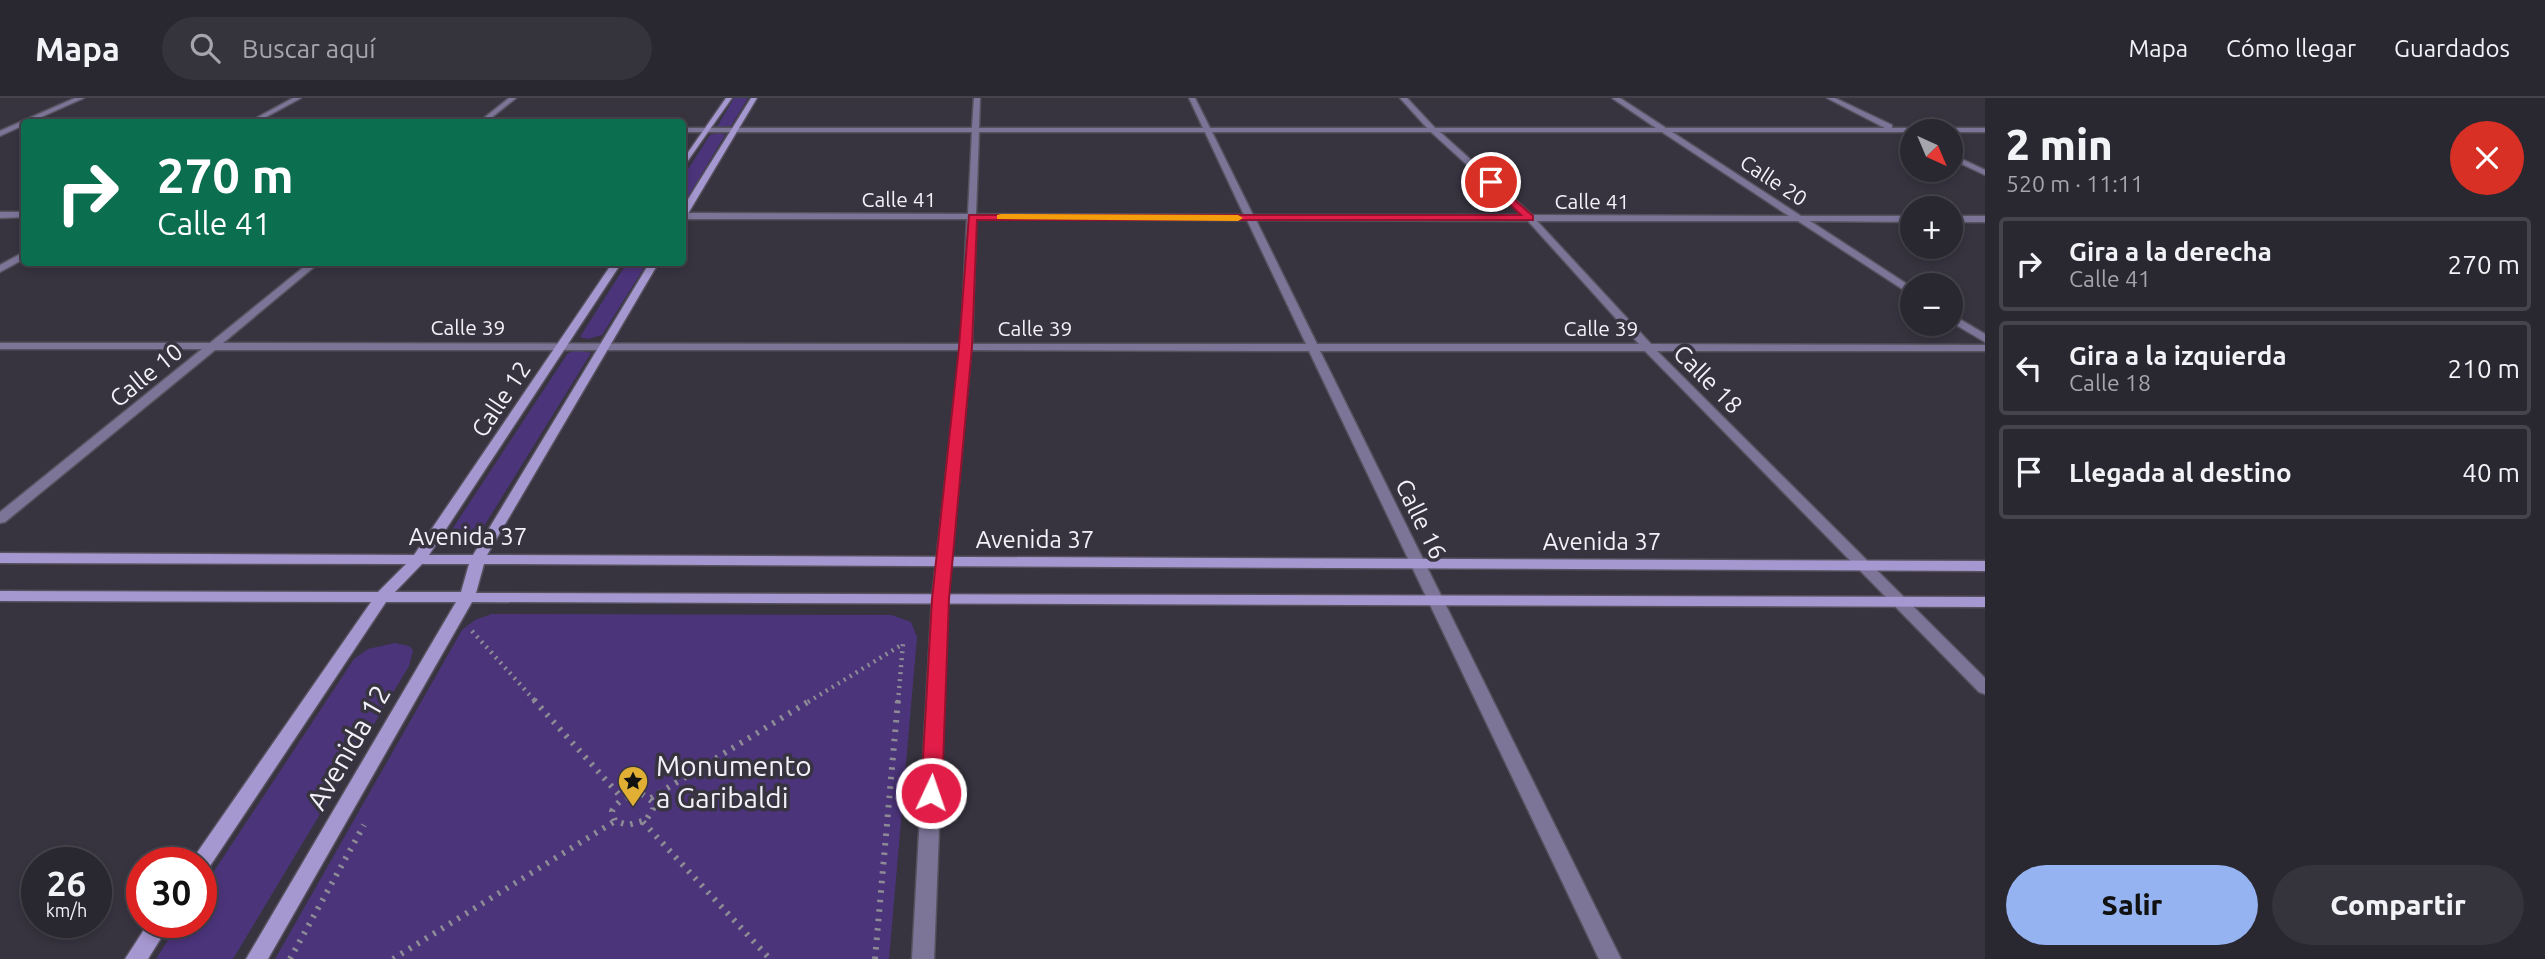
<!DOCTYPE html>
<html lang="es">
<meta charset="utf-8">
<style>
body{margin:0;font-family:Ubuntu,sans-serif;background:#35333c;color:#f1f3f6;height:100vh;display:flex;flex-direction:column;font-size:26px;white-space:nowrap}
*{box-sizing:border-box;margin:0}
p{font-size:23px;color:#a5a5ab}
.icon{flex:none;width:38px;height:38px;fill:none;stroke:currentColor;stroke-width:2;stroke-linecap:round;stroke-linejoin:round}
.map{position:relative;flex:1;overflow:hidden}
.drawer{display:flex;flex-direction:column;background:#292730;width:560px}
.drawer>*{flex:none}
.banner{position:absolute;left:21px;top:21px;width:665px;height:147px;border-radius:7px;box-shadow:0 4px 10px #0003,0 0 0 2px #45444c;background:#0b6e4f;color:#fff;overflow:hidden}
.needle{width:46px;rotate:136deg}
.fabs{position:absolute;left:1900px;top:21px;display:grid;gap:14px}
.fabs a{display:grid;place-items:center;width:63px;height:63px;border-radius:50%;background:#292730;box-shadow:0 4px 10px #0003,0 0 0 2px #45444c;font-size:35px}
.speed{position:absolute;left:21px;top:749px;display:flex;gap:14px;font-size:35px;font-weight:700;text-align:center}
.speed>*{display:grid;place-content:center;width:91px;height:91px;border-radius:50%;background:#292730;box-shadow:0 4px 10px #0003,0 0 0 2px #45444c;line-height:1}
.speed small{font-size:18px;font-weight:400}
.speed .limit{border:10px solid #d22;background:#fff;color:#111}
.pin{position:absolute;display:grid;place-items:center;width:60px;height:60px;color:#fff;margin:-30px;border:4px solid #fff;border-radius:50%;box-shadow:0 2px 7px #0007}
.me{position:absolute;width:77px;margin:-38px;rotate:3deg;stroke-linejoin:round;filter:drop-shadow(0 0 5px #0008)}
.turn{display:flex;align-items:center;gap:24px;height:147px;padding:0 21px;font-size:32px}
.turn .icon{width:91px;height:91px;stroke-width:2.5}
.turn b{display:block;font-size:49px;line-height:60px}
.round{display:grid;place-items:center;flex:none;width:74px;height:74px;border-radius:37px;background:#35333c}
.overview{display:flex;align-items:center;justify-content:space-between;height:119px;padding:0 21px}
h1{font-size:42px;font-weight:800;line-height:52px}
.button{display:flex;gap:14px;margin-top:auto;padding:14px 21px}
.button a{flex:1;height:80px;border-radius:42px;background:#95b2f1;color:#111;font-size:28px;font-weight:800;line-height:80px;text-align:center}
.button a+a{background:#35333c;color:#f1f3f6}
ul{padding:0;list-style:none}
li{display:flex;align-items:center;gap:21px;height:94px;margin:0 14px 10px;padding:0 7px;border:4px solid #45444c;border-radius:7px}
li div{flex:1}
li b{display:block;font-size:26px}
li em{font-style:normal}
header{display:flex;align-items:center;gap:42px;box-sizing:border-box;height:98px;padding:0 35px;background:#292730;border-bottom:2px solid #45444c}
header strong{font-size:33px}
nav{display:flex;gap:38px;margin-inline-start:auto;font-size:24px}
.search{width:490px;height:63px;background:#35333c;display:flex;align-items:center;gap:18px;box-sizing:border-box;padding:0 24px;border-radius:38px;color:#a5a5ab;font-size:26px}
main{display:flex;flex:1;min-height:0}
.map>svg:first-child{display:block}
</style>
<header>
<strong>Mapa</strong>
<div class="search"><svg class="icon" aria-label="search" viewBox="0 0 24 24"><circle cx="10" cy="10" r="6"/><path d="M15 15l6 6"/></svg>Buscar aquí</div>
<nav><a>Mapa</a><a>Cómo llegar</a><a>Guardados</a></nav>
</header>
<main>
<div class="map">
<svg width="1985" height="861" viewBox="0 0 1985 861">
<rect width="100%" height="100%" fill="#373440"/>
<!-- green -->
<path fill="#4c347b" d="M734,0h14l-17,28 -14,1z
M719,35l6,2 -42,70v-28l27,-42z
M627,165h20l-45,72 -14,4 -8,-2z
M578,252l13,3 -110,178 -11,6h-14l-5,-6 117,-178z
M492,516l399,1 20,7 6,15 -28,322h-614l187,-329 13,-10z
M395,545l14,3 4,4 -4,16 -176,293h-77l24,-37h21v-31l153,-232 14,-10z"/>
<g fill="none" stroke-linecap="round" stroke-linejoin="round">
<!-- street casing -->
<g stroke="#55525e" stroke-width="3">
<path id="street" d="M75,0h9l-54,24h-6v3l-24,11v-5z
M293,0h8l-44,24h-8z
M509,0h7l-30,24h-7z
M974,0h6l-1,30h224l-14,-30h6l15,30h217l-27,-30h7l28,30h221l-44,-30h8l46,30h219l-58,-30h8l57,27v3h93v4h-313l129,84h112v6l-103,-1 103,67v8l-115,-75h-261l114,123 334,1v6h-328l328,327v16l-6,-2 -334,-341h-325l301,608h-22l-290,-608 -338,-1 -23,249 -14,360h-22l20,-360 28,-249h-745l-210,172 -5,1v-11l202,-163h-202v-6h210l100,-81h10l-97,81 738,1 6,-125h-285v-6l286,1 4,-82h-290v-4h290zM979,34h226l39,83 -268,-1zM1212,34h219l91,83h-269zM1440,34h222l127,84 -257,-1zM976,121l271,1 59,124h-334zM1256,122l272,1 111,123h-322z
M1951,56l34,16v5l-34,-16z
M0,114h24v5l-24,1z
M1951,118h34v6h-34z
M24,154v7l-24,13v-7z
M1951,216l34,20v8l-34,-20z"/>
</g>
<!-- secondary casing -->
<g stroke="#55525e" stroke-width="3">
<path id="secondary" d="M726,0h6l-50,71v-8z
M751,0h6l-71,119 -4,3v-11z
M613,164h9l-193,293h44l177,-293h9l-172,293 1498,6v10l-1501,-7 -8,29 1509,4v10l-1513,-5 -204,357h-22l210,-357h-70l-178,267 -7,2v-8h-10l3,-6 177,-255 -371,-1v-10l378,1 28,-28 -406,-1v-10l414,2zM422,466h47l-8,28h-66z
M149,824h22l-23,37h-23z"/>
</g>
<!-- path-far1 -->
<path stroke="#8d8b95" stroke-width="4.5" stroke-dasharray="2 5" stroke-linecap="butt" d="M472,533l64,71
M808,604l95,-58
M898,604l5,-58"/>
<!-- path -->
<path stroke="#8d8b95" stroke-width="6" stroke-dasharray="2.5 7" stroke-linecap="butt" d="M534,602l88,98
M642,696l11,8v7l-7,11 -18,5 -13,-4 -3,-10c7,-12 16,-16 30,-17z
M651,700l160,-98
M643,724l127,137
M290,861l74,-134
M393,861l222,-138
M875,861l23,-259"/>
<!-- street -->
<use href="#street" fill="#7d7598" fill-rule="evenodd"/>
<!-- secondary -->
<use href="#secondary" fill="#a597cf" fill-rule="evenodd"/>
</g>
<!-- route -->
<path fill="#e11d48" stroke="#92132f" stroke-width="2" d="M1491,81l42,37v4h-556l-5,127 -23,252 -7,194 -3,6 -8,2 -7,-2 -3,-6 11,-194 27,-252 10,-132h552l-33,-31 -2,-2z"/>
<!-- slow -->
<path fill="#f59e0b" d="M1001,116l237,1 5,3 -5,3 -241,-2v-4z"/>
<!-- icons -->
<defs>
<g id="sight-pin" transform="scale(1.575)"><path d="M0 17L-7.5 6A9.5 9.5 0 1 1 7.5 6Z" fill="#e0af34" stroke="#373440"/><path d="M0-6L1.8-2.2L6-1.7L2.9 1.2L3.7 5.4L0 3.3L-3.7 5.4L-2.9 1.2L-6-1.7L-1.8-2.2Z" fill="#111"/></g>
</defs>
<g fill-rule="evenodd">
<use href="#sight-pin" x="633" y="683"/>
</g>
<g text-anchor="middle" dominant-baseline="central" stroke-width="7" stroke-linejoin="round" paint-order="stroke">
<!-- far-street labels -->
<g font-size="21" fill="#f2f1f9" stroke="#373440">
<text transform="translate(1774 82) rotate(33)">Calle 20</text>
<text x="899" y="101">Calle 41</text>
<text x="1592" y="103">Calle 41</text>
<text x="468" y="229">Calle 39</text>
<text x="1035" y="230">Calle 39</text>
<text x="1601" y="230">Calle 39</text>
</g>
<!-- street labels -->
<g font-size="24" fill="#f2f1f9" stroke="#373440">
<text transform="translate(146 277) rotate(-39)">Calle 10</text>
<text transform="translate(1708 281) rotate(45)">Calle 18</text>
<text transform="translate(501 301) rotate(-56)">Calle 12</text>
<text transform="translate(1421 421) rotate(64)">Calle 16</text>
<text x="468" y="438">Avenida 37</text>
<text x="1035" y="441">Avenida 37</text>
<text x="1602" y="443">Avenida 37</text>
</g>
<!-- near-street labels -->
<g font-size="28" fill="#f2f1f9" stroke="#373440">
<text transform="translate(348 649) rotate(-60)">Avenida 12</text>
</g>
<!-- near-poi labels -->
<g font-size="28" fill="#f2f1f9" stroke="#373440" text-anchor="start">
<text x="656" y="667">Monumento<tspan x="656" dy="32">a Garibaldi</tspan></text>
</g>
</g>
</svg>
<div class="fabs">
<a><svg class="needle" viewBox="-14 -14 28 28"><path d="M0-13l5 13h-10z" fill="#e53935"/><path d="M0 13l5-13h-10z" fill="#a5a5ab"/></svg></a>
<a>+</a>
<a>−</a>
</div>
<div class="speed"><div>26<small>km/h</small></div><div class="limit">30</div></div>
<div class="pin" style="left:1491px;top:84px;background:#d93025"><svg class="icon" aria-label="arrive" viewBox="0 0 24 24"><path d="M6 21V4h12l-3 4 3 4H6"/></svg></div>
<svg class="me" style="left:931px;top:695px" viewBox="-20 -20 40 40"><circle r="17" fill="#e11d48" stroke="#fff" stroke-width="3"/><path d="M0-11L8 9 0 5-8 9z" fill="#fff"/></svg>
<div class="banner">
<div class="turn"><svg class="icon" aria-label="right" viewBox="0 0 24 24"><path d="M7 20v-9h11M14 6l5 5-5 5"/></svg><div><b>270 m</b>Calle 41</div></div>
</div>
</div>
<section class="drawer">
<div class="overview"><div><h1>2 min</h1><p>520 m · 11:11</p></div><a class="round" style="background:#d93025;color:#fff"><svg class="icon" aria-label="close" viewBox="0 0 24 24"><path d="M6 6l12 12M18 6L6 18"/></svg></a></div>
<ul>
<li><svg class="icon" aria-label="right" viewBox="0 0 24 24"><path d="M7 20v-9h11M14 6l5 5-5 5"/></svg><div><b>Gira a la derecha</b><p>Calle 41</p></div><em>270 m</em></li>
<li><svg class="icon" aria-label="left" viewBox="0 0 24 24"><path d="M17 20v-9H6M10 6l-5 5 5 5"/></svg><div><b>Gira a la izquierda</b><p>Calle 18</p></div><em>210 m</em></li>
<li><svg class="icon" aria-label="arrive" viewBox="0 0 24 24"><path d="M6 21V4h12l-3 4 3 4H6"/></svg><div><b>Llegada al destino</b></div><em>40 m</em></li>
</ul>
<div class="button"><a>Salir</a><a>Compartir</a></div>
</section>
</main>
